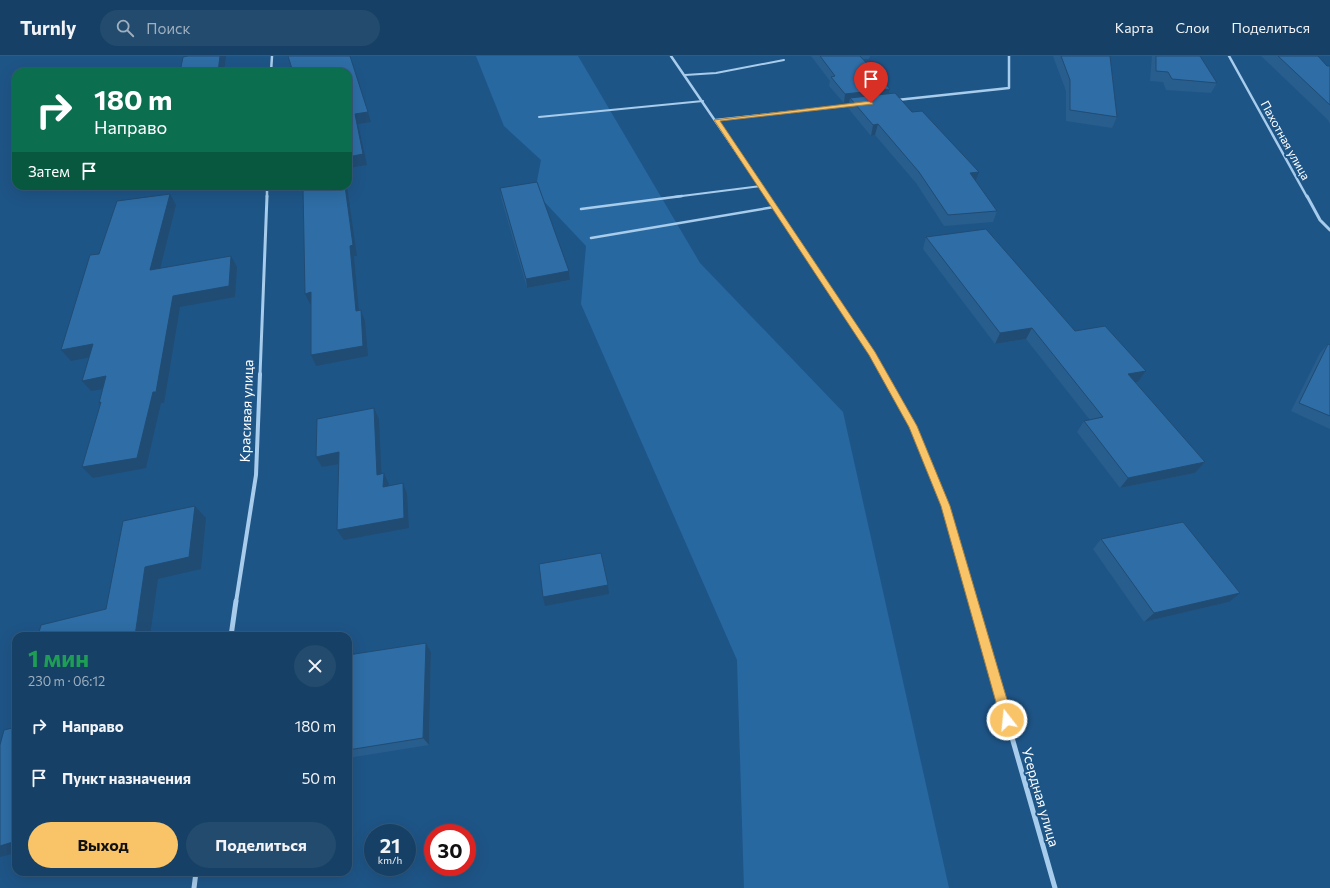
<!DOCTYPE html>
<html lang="ru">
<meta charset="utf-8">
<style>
body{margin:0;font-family:Commissioner,sans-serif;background:#234b6e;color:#f1f3f6;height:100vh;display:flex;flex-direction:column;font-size:15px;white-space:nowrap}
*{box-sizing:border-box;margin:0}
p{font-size:13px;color:#9eafbf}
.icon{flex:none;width:22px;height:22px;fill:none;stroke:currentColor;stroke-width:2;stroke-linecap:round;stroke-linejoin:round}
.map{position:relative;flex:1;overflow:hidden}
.drawer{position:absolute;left:12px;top:576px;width:340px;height:244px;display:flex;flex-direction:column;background:#164065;border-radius:12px;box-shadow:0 4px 16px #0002,0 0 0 1px #355979}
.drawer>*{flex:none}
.hud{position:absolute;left:12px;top:12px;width:340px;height:122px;border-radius:12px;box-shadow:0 4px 16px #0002,0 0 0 1px #355979;background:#0b6e4f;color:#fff;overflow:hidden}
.speed{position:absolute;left:364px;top:768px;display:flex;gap:8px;font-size:20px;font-weight:700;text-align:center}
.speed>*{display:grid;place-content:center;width:52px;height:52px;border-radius:50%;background:#164065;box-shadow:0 4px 16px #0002,0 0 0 1px #355979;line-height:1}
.speed small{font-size:10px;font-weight:400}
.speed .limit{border:6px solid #d22;background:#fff;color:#111}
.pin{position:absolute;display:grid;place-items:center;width:34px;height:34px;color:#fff;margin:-41px -17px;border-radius:50% 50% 50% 0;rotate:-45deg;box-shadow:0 0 4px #0007}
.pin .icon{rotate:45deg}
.me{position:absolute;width:44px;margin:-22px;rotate:344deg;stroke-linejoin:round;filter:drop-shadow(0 0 3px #0008)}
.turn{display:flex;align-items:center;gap:14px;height:84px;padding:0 16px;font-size:18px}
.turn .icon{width:52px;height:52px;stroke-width:2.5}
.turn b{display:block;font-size:28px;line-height:34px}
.then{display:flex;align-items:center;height:38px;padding:0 16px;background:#0003;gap:8px;font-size:15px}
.round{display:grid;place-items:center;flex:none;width:42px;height:42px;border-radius:21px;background:#234b6e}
.overview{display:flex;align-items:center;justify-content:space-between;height:68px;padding:0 16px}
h1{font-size:24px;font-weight:700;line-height:30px;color:#1e9e55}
.cta{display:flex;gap:8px;margin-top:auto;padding:8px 16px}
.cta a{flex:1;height:46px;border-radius:24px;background:#f9c367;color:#111;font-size:16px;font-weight:700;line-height:46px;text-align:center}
.cta a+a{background:#234b6e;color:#f1f3f6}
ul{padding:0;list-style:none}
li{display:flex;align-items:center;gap:12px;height:52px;padding:0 16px}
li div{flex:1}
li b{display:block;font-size:15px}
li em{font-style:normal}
header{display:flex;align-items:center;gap:24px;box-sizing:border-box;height:56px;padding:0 20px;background:#164065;border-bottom:1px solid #355979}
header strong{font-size:19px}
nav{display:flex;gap:22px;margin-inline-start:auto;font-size:14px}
.search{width:280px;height:36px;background:#234b6e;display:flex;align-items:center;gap:10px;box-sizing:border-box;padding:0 14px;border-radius:22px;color:#9eafbf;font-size:15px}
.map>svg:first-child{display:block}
</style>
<header>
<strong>Turnly</strong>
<div class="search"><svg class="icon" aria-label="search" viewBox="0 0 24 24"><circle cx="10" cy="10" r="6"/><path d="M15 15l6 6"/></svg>Поиск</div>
<nav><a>Карта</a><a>Слои</a><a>Поделиться</a></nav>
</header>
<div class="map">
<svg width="1330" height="832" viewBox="0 0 1330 832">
<rect width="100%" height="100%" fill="#1e5587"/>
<!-- green -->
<path fill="#2868a0" d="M476,0h102l122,207 143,149 106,476h-205l-7,-228 -156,-356 5,-58 -51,-54 6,-32 -37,-34z"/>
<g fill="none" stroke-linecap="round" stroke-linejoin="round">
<!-- service-far1 -->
<path stroke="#a8cceb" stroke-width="2" d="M685,19l31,-2 68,-13
M539,61l164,-16
M674,141l87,-11"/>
<!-- service -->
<path stroke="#a8cceb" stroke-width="2.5" d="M581,153l101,-13
M591,182l183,-31"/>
<!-- minor-far3 -->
<path stroke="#a8cceb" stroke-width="2.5" d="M671,0l96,141
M1229,0l78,141
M271,16l1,-16
M897,44l112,-12v-32
M716,64l136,-15
M267,141v-11"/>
<!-- minor-far2 -->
<path stroke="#a8cceb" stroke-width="3" d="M767,140l105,158 12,21
M1307,140l13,24 10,10
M260,319l7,-179"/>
<!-- minor-far1 -->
<path stroke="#a8cceb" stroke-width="4" d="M884,318l29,52 33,80 27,96
M236,546l20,-127 4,-101"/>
<!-- minor -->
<path stroke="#a8cceb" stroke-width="5" d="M973,545l82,287
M231,580l5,-35
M194,832l2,-16"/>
</g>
<!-- wall -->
<path fill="#285e8e" d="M811,0h59l-1,3h-6l27,30 -1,5 87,88 21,29 -4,11 -49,4 -28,-43 -41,-48 -4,1 -23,-28 1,-5h-5l-15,-17 1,-5z
M1053,0h57l7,61 -5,11 -46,-7v-30z
M1152,0h48l17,27 -6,10 -45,-3 -3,-8 -13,-1z
M1261,0h57l9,10h3v58l-2,-4z
M500,132l69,83 1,9 -43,8 -26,-91z
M926,181l149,94 71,40 -8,11 -3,1 70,79 -10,11 -75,15 -43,-56 7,-11 6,-1 -64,-81 -31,5 -72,-95z
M1328,288l2,1v84l-39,-18 29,-58z
M1101,483l128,63 -85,20 -51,-73z
M426,587l5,9 -2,93 -81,13v-103z"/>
<!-- shaded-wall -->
<path fill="#204c74" d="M220,0h6l-2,16h-6z
M890,33l-2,9h-38l-1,5h-5l1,-9z
M368,56l3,10 -13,2 9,41 -19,3v-11l7,-43z
M878,68l-3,11 -4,1 2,-11z
M979,116l-4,11 -5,-10z
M345,130h2l10,70h-3l6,66 -4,-11z
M170,138l6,11 -19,76 -7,-11z
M231,200l6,11 -2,30 -55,10 -16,96h-3l-15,65 -53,10 -11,-11 91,-171z
M569,215l1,9 -43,8 -1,-9z
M311,236l5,11 -6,1 -5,-10z
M361,254l4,11 3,35 -52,10 -5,-11z
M1032,272l-6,11 -31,5 5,-11z
M93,288l9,11 -31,6 -10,-11z
M1146,315l-8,11 -18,3 8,-11z
M106,320l9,11 -24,4 -9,-10z
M374,352l5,11 3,66 -5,-10z
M339,396l6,11 -23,4 -6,-10z
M1205,406l-10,11 -75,15 8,-10z
M384,417l5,11 -1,13 -5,-10z
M403,427l4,11 2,34 -65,12 -7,-10z
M195,450l11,12 -5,51 -43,10 -8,57h-15l10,-69z
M608,529l1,9 -64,12 -2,-9z
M1240,537l-11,9 -85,20 10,-9z
M426,587l5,9 -2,93 -6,-7z
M16,785v12l-16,4v-11z"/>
<!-- building -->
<path fill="#2e6da5" stroke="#204c74" d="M188,0h32l-2,16h-38l3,-15z
M288,0h62l18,56 -13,2 8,40 -15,3v-85h-55z
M820,0h40l30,33 -45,5 -14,-17 4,-1z
M1061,0h49l7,61 -47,-7v-30z
M1156,0h44l17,27 -45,-4 -4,-7 -12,-1z
M1278,0h40l9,10h3v39z
M895,37l17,19 10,-1 57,61 -9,1 27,38 -49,4 -29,-43 -41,-48 -5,1 -23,-27z
M537,126l32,89 -43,8 -26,-91z
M304,130h41l8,59 -3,1 6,65 5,-1 2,36 -52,9v-63l-6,2 -2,-106 2,-1z
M170,138l-20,76 81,-14 -2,30 -56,10 -17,96h-3l-16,66 -55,9 19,-65 -2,1 7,-27 -24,5 11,-37 -32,6 29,-95 9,-1 18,-53z
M986,173l89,102 30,-5 41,45 -18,3 77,88 -77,16 -44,-57 19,-4 -71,-89 -32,5 -74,-96z
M1328,288l2,1v71l-31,-13z
M374,352l3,67 7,-2 -1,14 20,-4 1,35 -67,12 2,-78 -23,5 1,-38z
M195,450l-6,51 -44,10 -10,69h-97l3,-11 65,-16 17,-88z
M1183,466l57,71 -86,20 -53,-74z
M601,497l7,32 -65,12 -4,-33z
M426,587l-3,95 -75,12v-95z
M16,671v114l-16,5v-101l4,-15z"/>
<!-- route -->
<path fill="#f9c367" stroke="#a27f43" d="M871,45l2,3 -153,17 155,231 42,74 33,80 63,214 -2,4 -4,1 -4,-1 -2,-4 -60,-214 -32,-79 -40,-72 -155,-235z"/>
<g text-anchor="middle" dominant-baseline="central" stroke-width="4" stroke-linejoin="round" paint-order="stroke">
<!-- far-street labels -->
<g font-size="12" fill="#fff" stroke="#1e5587">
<text transform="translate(1286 84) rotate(61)">Пахотная улица</text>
</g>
<!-- street labels -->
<g font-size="14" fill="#fff" stroke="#1e5587">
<text transform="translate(246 355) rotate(-88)">Красивая улица</text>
<text transform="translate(1041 741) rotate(74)">Усердная улица</text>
</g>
</g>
</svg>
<div class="speed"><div>21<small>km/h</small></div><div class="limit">30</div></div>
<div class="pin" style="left:871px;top:47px;background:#d93025"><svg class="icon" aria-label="arrive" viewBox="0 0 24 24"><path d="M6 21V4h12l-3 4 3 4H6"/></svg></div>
<svg class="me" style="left:1007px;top:664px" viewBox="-20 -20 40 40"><circle r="17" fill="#f9c367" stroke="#fff" stroke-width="3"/><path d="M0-11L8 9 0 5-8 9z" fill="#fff"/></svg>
<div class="hud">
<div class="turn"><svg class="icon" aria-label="right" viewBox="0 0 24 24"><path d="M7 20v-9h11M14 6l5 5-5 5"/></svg><div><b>180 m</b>Направо</div></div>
<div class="then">Затем<svg class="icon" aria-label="arrive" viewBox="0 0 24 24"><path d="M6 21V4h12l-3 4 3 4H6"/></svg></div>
</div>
<section class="drawer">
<div class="overview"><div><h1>1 мин</h1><p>230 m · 06:12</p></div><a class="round"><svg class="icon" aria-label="close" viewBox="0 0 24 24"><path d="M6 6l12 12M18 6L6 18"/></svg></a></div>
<ul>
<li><svg class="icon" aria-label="right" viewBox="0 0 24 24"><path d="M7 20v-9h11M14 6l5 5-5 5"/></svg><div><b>Направо</b></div><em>180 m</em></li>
<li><svg class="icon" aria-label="arrive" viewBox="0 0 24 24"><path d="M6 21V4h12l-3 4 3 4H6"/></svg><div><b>Пункт назначения</b></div><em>50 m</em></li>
</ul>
<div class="cta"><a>Выход</a><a>Поделиться</a></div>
</section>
</div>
